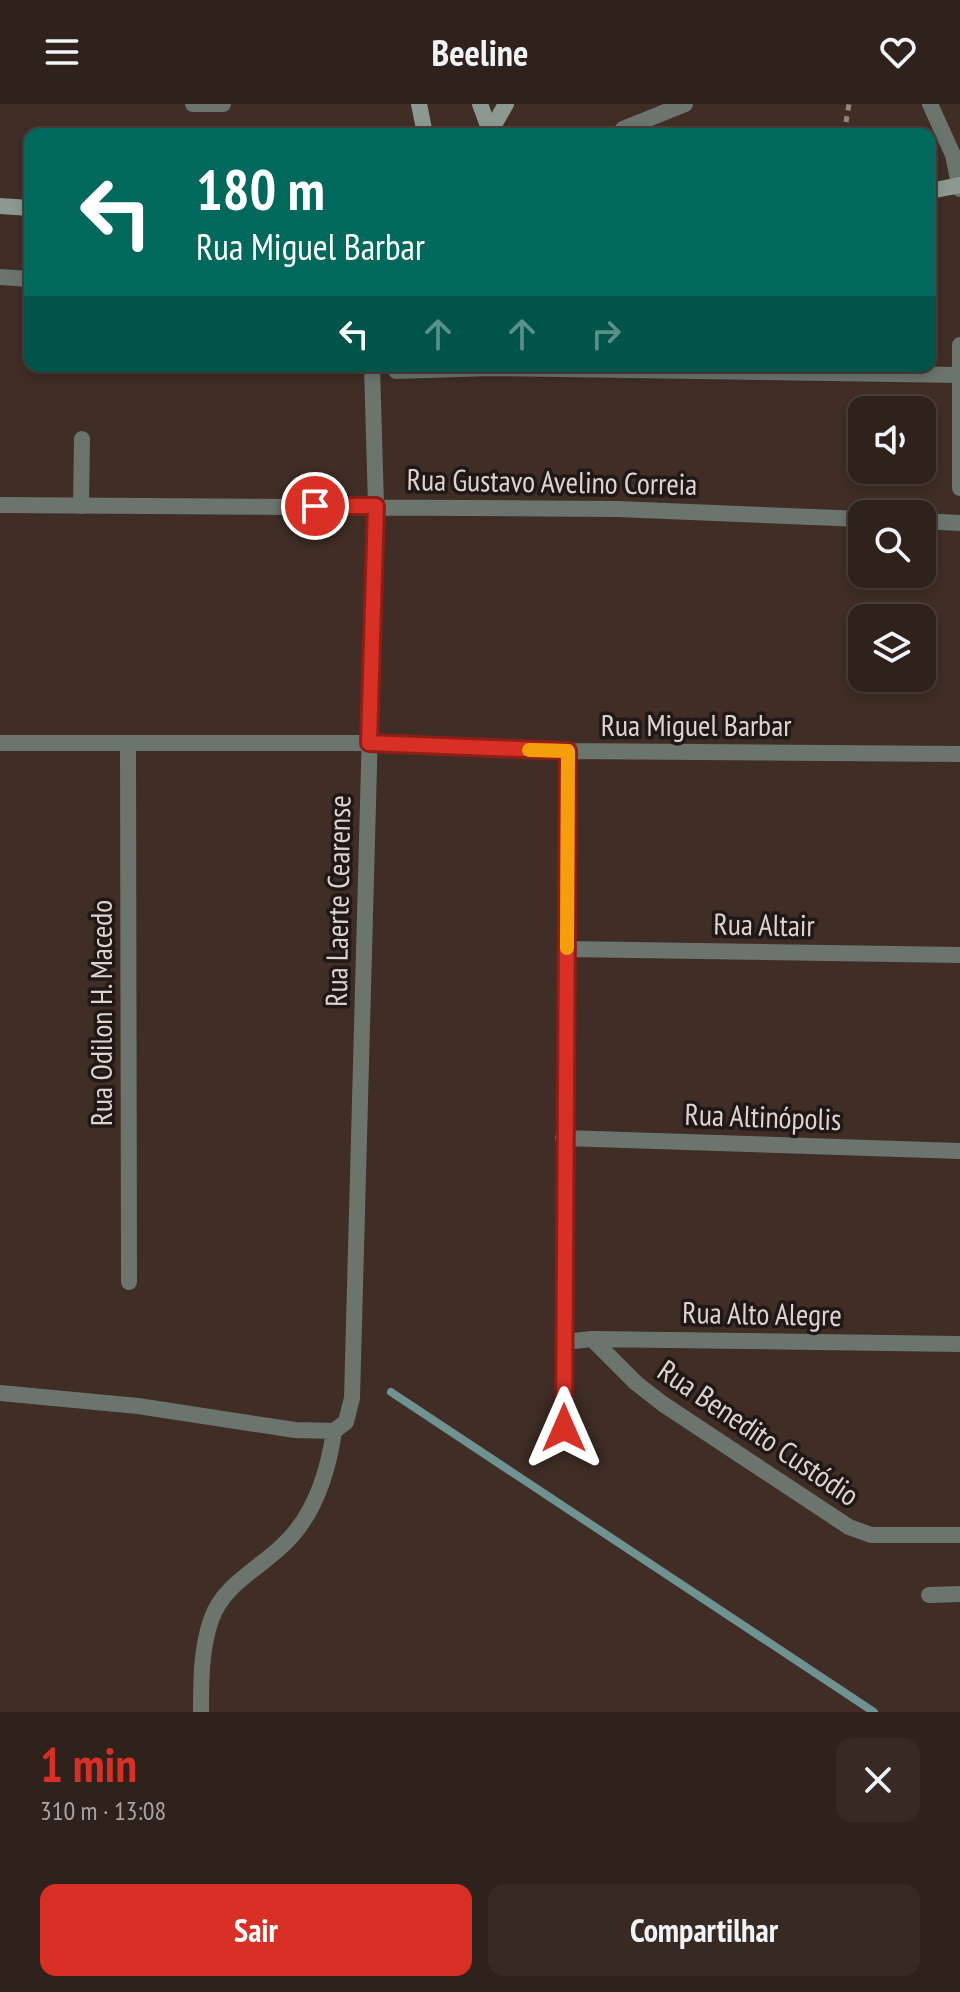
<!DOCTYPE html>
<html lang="pt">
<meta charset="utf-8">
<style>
body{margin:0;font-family:"PT Sans Narrow",sans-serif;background:#372a25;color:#f1f3f6;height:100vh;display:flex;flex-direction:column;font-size:30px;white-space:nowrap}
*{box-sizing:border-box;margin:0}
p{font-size:26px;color:#a7a4a3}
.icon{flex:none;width:44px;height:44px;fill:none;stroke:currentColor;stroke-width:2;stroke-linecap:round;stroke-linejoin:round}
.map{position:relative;height:1608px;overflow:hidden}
.panel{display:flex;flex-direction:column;background:#2f221c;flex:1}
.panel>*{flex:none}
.guide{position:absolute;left:24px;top:24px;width:912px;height:244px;border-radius:16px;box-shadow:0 4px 12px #0003,0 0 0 2px #4a3f3b;background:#00695c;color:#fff;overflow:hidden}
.controls{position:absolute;left:848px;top:292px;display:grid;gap:16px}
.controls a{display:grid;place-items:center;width:88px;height:88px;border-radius:16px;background:#2f221c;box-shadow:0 4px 12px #0003,0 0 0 2px #4a3f3b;font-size:40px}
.pin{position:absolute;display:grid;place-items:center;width:68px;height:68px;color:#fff;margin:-34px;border:4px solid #fff;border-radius:50%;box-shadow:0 2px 8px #0007}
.me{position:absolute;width:88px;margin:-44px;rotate:0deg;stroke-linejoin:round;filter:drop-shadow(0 0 6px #0008)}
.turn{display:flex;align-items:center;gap:28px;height:168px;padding:0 40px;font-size:36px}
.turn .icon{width:104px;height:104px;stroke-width:2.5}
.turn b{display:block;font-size:56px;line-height:68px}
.lanes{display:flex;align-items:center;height:76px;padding:0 40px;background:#0003;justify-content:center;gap:40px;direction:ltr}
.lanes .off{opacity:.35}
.round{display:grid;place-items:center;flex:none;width:84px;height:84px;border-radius:16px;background:#372a25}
.overview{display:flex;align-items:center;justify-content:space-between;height:136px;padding:0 40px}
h1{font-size:48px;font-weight:700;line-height:60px;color:#d93025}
.button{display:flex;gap:16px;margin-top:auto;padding:16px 40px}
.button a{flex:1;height:92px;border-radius:16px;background:#d93025;color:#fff;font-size:32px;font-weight:700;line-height:92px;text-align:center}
.button a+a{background:#372a25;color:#f1f3f6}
header{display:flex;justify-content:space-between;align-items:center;height:104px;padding:0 40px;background:#2f221c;font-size:36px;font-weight:700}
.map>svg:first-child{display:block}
</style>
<header><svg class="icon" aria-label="menu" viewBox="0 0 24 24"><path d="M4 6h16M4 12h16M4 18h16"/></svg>Beeline<svg class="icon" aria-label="heart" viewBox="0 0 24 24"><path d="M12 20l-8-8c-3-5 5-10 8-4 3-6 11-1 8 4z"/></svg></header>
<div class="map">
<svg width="960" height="1608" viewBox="0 0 960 1608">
<rect width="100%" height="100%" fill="#3f2d26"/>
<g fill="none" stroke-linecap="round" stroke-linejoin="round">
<!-- stream -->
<path stroke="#6f9393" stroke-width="8" d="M391,1288l483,320"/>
<!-- path -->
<path stroke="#948580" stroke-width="5" stroke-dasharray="6 6" stroke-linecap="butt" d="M844,30l5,-30"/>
<!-- lane -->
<path stroke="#6c746e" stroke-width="16" d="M623,25l62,-25
M81,402l1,-67
M0,1289l138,13 157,24 39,1c-6,42 -20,86 -52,115 -25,24 -59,39 -71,74 -10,29 -10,62 -10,92
M929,1491l31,-1"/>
<!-- street -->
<path stroke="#6c746e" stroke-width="16" d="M193,0h30
M930,0l23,51 7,34
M0,173l30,2
M960,241v143
M396,267l95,-3 468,7
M0,401l617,4 245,10
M922,417l38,2
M0,639h369l199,8 392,3
M128,640l1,538
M567,845l393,6
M563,1034l397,13
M592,1235l44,44 27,21 186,123 22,8h89
M564,1238l28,-3 368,5
M564,1324l4,-677
M334,1327l12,-9 6,-24 24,-892 -4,-140"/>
<!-- secondary -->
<path stroke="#8c9990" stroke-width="16" d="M419,0l6,30
M480,0l11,30
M490,28l16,-28
M0,102l30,2"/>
<!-- secondary-bridge -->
<path stroke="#8c9990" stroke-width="16" d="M930,87l30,-6"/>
</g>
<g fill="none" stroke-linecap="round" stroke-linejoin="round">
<!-- route casing -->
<g stroke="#8d1f18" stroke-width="20">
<path id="route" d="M315,402h61l-7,237 199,8 -4,677"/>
</g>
<!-- route -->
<use href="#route" stroke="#d93025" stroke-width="14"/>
<!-- slow -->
<path stroke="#f59e0b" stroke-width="14" d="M529,646l39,1 -1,197"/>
</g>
<g text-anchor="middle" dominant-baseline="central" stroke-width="7" stroke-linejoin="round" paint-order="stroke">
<!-- street labels -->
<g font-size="30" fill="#dfd3cf" stroke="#201815">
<text transform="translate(552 377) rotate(1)">Rua Gustavo Avelino Correia</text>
<text x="696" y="620">Rua Miguel Barbar</text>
<text transform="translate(337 797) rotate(-89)">Rua Laerte Cearense</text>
<text transform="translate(764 820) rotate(1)">Rua Altair</text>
<text transform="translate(100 909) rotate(-90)">Rua Odilon H. Macedo</text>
<text transform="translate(763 1012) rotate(2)">Rua Altinópolis</text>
<text transform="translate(762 1209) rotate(1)">Rua Alto Alegre</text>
<text transform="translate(759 1328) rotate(34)">Rua Benedito Custódio</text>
</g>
</g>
</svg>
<div class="controls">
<a><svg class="icon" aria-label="sound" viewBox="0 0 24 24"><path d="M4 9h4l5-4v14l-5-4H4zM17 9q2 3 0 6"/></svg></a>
<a><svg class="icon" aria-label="search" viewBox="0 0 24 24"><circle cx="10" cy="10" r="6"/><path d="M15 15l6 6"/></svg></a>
<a><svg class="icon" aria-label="layers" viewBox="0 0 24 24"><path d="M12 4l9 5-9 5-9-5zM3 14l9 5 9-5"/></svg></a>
</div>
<div class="pin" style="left:315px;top:402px;background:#d93025"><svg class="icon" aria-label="arrive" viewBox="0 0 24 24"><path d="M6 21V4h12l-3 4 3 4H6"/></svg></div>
<svg class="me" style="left:564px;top:1324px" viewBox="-20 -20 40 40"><path d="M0-17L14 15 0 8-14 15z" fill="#d93025" stroke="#fff" stroke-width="4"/></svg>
<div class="guide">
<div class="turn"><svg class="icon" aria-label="left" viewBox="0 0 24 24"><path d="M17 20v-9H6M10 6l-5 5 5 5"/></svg><div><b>180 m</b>Rua Miguel Barbar</div></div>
<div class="lanes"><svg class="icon" aria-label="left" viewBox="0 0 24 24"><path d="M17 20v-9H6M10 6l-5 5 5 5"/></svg><svg class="icon off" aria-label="ahead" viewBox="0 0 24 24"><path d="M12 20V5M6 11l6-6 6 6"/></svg><svg class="icon off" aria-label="ahead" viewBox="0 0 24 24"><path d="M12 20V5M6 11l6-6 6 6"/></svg><svg class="icon off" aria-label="right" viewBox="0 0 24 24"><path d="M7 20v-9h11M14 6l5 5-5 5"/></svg></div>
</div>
</div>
<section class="panel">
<div class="overview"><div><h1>1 min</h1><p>310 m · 13:08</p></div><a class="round"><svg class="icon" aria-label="close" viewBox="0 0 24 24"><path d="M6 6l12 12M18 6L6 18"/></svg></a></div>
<div class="button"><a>Sair</a><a>Compartilhar</a></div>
</section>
